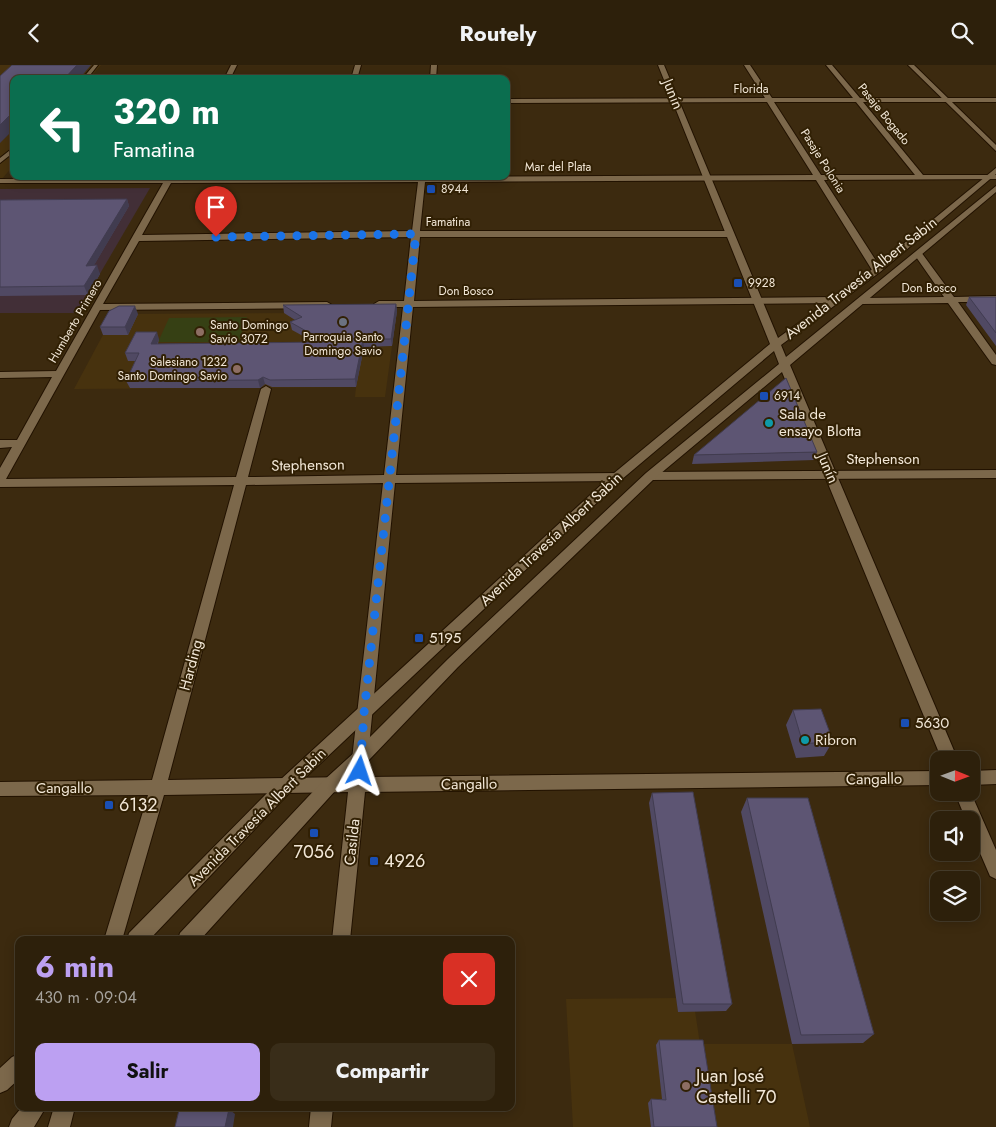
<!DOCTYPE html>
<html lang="es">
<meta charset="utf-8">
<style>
body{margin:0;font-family:Jost,sans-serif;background:#392d19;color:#f1f3f6;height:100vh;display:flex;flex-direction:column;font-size:19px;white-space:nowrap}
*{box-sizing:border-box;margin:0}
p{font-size:16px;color:#a7a39d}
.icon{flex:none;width:28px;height:28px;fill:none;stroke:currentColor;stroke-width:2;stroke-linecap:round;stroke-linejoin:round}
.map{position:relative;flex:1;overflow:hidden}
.panel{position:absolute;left:15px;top:871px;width:500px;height:175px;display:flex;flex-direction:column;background:#2d200b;border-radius:10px;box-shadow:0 2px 12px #0003,0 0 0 1px #483e2c}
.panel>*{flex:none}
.banner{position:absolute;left:10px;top:10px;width:500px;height:105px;border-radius:10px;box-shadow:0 2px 12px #0003,0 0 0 1px #483e2c;background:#0b6e4f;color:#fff;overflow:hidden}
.needle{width:32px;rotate:91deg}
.buttons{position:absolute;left:930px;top:686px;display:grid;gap:10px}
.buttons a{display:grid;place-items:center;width:50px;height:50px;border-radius:10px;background:#2d200b;box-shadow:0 2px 12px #0003,0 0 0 1px #483e2c;font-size:25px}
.pin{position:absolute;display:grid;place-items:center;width:42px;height:42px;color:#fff;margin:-51px -21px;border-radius:50% 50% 50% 0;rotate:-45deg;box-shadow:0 0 5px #0007}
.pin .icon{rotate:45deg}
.me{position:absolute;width:55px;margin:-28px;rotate:5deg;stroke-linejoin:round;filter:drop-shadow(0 0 4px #0008)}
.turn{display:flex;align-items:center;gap:18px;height:105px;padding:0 20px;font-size:22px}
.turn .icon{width:65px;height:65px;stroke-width:2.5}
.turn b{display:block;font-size:35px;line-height:42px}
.round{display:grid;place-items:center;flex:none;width:52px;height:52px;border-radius:10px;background:#392d19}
.summary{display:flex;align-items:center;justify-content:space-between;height:85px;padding:0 20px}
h1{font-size:30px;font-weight:700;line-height:38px;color:#bca0f2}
.cta{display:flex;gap:10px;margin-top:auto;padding:10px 20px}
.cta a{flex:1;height:58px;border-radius:10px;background:#bca0f2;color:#111;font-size:20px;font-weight:700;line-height:58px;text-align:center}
.cta a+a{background:#392d19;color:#f1f3f6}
header{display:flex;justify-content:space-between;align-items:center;height:65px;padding:0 20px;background:#2d200b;font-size:22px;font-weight:700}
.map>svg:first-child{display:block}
</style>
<header><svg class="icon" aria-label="back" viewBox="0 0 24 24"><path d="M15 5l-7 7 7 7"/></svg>Routely<svg class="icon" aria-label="search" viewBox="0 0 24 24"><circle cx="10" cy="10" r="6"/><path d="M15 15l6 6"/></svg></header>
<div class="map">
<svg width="996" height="1062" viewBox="0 0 996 1062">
<rect width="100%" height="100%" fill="#3c2a0f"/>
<!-- built -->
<path fill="#47320e" d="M0,0h101l-12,14h-75v86l-14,16z
M306,248l57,34 29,-1 -7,51h-30l1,-10 -282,2 38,-71 10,-4z
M676,933l2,14 17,-1 5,33h92l18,83h-237l-7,-128z"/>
<!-- industrial -->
<path fill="#422f37" d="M150,123l-73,125h-77v-124z"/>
<!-- green -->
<path fill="#364014" d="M247,252l-8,25h-81l11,-24z"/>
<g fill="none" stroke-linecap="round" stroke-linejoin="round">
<!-- service casing -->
<g stroke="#221200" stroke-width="2">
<path id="service" d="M94,0h4l-11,14h-5z
M14,82v5l-14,11v-5z"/>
</g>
<!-- minor casing -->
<g stroke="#221200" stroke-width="2">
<path id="minor" d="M231,0h6l-7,14h-6z
M355,0h6l-4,14h-6z
M431,0h6l-1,14h-6z
M744,0h6l22,33h81l-27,-33h6l28,33h136v4h-133l60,73h73v4l-172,1 58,90 -5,3 -5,-3 -56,-90 -391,2 -5,49h310l4,3 -4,3h-310l-6,64 421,-4 5,3 -5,3 -422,4 -17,168 221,-2 6,4 -6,4 -222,2 -29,294 573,-6v14l-574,7 -15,148h-18l16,-148 -184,3 -42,145h-18l44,-145 -148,1v-14l152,-2 82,-295 -234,2v-19l12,-21 -12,1v-8h17l35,-63 -52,1v-6l56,-1 107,-188h-163v-4l166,-1 1,-2h8l-1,2 639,-3 -46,-73 -261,1v-4l259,-1zM774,37h82l59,73h-94zM418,117l-6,49 -270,4 29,-52zM411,172l-7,64h-25l-5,3 5,3h24l-19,168 -136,2 23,-88 -5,-3 -5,3 -25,88 -230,2 94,-169 227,-2 5,-3 -5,-3 -224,2 36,-63zM383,418l-33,294 -182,3 78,-295z
M918,186l3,1 33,45 42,-1v6h-38l38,53v10l-4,-1 -44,-61 -86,1 -5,-3 5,-3 82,-1 -30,-43z
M996,405v8l-346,2 -6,-4 6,-4z
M996,705v14l-25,1v-14z
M311,1042h22l-2,20h-22z"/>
</g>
<!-- secondary casing -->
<g stroke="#221200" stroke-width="2">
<path id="secondary" d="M658,0h6l114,273 96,-70 122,-100v6l-116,98 -99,73 5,12 210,-171v6l-206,173 168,395h-16l-160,-388 -128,107 -196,188 -90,94 -33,30 -135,149h-22l2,-7 143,-152 33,-30 92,-92 198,-186 133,-109 -5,-13 -153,129 -330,311 -142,149h-22l2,-7 150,-152 334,-307 157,-130z
M908,0h6l82,80v6z
M955,728h16l25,57v29l-6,-3 -19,-44v-12h-5z
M19,989v25l-12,11 -7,3v-25l12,-11z
M22,1042h24l-12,20h-25l3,-8z
M54,1042h21l-5,20h-22z"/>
</g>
<!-- service -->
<use href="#service" fill="#7c684b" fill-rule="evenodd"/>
<!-- minor -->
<use href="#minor" fill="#7c684b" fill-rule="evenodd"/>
<!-- secondary -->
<use href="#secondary" fill="#7c684b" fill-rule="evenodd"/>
</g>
<!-- wall -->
<path fill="#504963" d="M127,134l2,7 -35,59 6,9 -12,21 -88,1v-96z
M969,232h27v49l-30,-41z
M396,239l1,7 -5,35 -28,1 -8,40h-84l-7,-3 -5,4h-130l-4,-7 10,-20h-8l-3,-8 34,-14 -1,5 156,-2 -22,-12 -2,-8 5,-2 -11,-7 -1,-8z
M138,249l-10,21h-25l-3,-8z
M817,387l-3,8 -122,4 2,-9z
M793,645l40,31 -9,15 -28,2 -10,-33z
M652,728l80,211 -6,7 -48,1 -29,-209z
M747,733l127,236 -11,9 -71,1 -51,-232z
M659,975l58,87h-66l-3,-24 3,-4h11l-6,-54z"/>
<!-- shaded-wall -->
<path fill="#413c50" d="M77,0h14l-12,14h-15z
M14,46v18l-14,14v-18z
M127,134l2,7 -40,68 -3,-8z
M97,200l3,9 -12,21 -4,-9z
M396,239l1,7 -5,35 -1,-7z
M135,241l3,8 -10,21 -3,-8z
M157,267l2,7 -5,12 -3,-7z
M363,274l1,8 -8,40 -1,-8z
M263,312l2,7 -5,4 -2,-8z
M229,1044l6,5 -2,13h-8z"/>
<!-- building -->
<path fill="#5d5573" stroke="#413c50" d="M12,0h65l-13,14h-50v32l-14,14v-49z
M127,134l-41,67 11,-1 -13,21 -84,1v-87z
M969,232h27v36z
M396,239l-5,35h-28l-8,40 -85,1 -7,-3 -5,3 -132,1 13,-28h-14l11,-21h21l-6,12 175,-2 -36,-20 12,-5 -19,-12z
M119,241h16l-10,21h-25l9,-16z
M786,313l31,74 -123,3z
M821,644l12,32 -30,3 -10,-34z
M693,727l39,212h-49l-31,-211z
M747,733h61l66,236 -73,1z
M659,975h44l14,87h-63l-3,-28 15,1z
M229,1044l-4,18h-50l4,-17z"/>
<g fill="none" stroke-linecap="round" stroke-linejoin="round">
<!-- route -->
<path stroke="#1a73e8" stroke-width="9" stroke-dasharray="0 16.2" d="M216,172l200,-3 -52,479 -4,58"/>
</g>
<!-- markers -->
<g fill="#1a4fb4" stroke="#312004" stroke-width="2">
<rect x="426" y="119" width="10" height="10" rx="2.5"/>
<rect x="733" y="213" width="10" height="10" rx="2.5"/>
<rect x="759" y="326" width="10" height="10" rx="2.5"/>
<rect x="414" y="568" width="10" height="10" rx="2.5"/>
<rect x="900" y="653" width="10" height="10" rx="2.5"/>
<rect x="104" y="735" width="10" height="10" rx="2.5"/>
<rect x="309" y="763" width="10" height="10" rx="2.5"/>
<rect x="369" y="791" width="10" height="10" rx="2.5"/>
</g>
<circle fill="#6b7280" stroke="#312004" stroke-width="2" cx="343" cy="257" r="5"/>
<g fill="#8d6e63" stroke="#312004" stroke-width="2">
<circle cx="200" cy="267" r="5"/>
<circle cx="237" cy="304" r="5"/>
<circle cx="686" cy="1021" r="5"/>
</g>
<g fill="#0f9aa8" stroke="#312004" stroke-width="2">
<circle cx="769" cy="358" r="5"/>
<circle cx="805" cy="675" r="5"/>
</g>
<g text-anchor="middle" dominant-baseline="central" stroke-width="4" stroke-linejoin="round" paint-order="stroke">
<!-- far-street labels -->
<g font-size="12" fill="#f2e7d7" stroke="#312004">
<text x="751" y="24">Florida</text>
<text transform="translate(884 49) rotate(51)">Pasaje Bogado</text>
<text transform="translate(823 96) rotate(58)">Pasaje Polonia</text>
<text x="558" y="102">Mar del Plata</text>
<text x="448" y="157">Famatina</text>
<text x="929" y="223">Don Bosco</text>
<text x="466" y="226">Don Bosco</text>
<text transform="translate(75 256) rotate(-60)">Humberto Primero</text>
</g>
<!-- far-poi labels -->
<g font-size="12" fill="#f2e7d7" stroke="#312004" text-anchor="start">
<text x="441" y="124">8944</text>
<text x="748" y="218">9928</text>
<text x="210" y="260">Santo Domingo<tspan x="210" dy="14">Savio 3072</tspan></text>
<text x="343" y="272" text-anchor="middle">Parroquia Santo<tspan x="343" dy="14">Domingo Savio</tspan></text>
<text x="227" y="297" text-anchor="end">Salesiano 1232<tspan x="227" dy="14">Santo Domingo Savio</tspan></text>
<text x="774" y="331">6914</text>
</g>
<!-- street labels -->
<g font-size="15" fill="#f2e7d7" stroke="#312004">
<text transform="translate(673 29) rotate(68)">Junín</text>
<text transform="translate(861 213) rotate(-38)">Avenida Travesía Albert Sabin</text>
<text x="883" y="394">Stephenson</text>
<text transform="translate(308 400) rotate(-1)">Stephenson</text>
<text transform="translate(828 403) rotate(67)">Junín</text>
<text transform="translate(551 474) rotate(-43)">Avenida Travesía Albert Sabin</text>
<text transform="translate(191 600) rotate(-75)">Harding</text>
<text transform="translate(874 714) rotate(-1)">Cangallo</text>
<text transform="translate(469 719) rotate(-1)">Cangallo</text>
<text x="64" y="723">Cangallo</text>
<text transform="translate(257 752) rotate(-45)">Avenida Travesía Albert Sabin</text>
<text transform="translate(352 777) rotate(-84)">Casilda</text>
</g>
<!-- poi labels -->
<g font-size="15" fill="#f2e7d7" stroke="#312004" text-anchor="start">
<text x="779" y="349">Sala de<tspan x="779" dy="17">ensayo Blotta</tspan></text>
<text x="429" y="573">5195</text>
<text x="915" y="658">5630</text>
<text x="815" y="675">Ribron</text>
</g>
<!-- near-poi labels -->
<g font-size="18" fill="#f2e7d7" stroke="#312004" text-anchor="start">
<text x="119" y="740">6132</text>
<text x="314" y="787" text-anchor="middle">7056</text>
<text x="384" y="796">4926</text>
<text x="696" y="1011">Juan José<tspan x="696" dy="21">Castelli 70</tspan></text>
</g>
</g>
</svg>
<div class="buttons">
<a><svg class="needle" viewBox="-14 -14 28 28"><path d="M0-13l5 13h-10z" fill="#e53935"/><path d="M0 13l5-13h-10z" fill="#a7a39d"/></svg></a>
<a><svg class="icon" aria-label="sound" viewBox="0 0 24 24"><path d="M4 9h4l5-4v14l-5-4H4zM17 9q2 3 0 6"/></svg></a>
<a><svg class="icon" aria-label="layers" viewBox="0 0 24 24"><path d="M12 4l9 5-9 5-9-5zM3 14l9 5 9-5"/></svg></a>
</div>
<div class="pin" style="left:216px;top:172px;background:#d93025"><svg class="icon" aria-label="arrive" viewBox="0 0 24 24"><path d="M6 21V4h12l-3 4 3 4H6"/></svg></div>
<svg class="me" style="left:360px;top:706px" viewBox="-20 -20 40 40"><path d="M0-17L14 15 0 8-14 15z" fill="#1a73e8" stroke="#fff" stroke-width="4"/></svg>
<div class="banner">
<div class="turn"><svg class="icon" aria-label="left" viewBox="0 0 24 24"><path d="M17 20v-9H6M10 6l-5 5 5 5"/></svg><div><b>320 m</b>Famatina</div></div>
</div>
<section class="panel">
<div class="summary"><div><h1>6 min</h1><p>430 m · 09:04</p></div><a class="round" style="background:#d93025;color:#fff"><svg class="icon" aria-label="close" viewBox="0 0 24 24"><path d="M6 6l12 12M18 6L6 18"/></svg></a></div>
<div class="cta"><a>Salir</a><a>Compartir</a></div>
</section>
</div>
